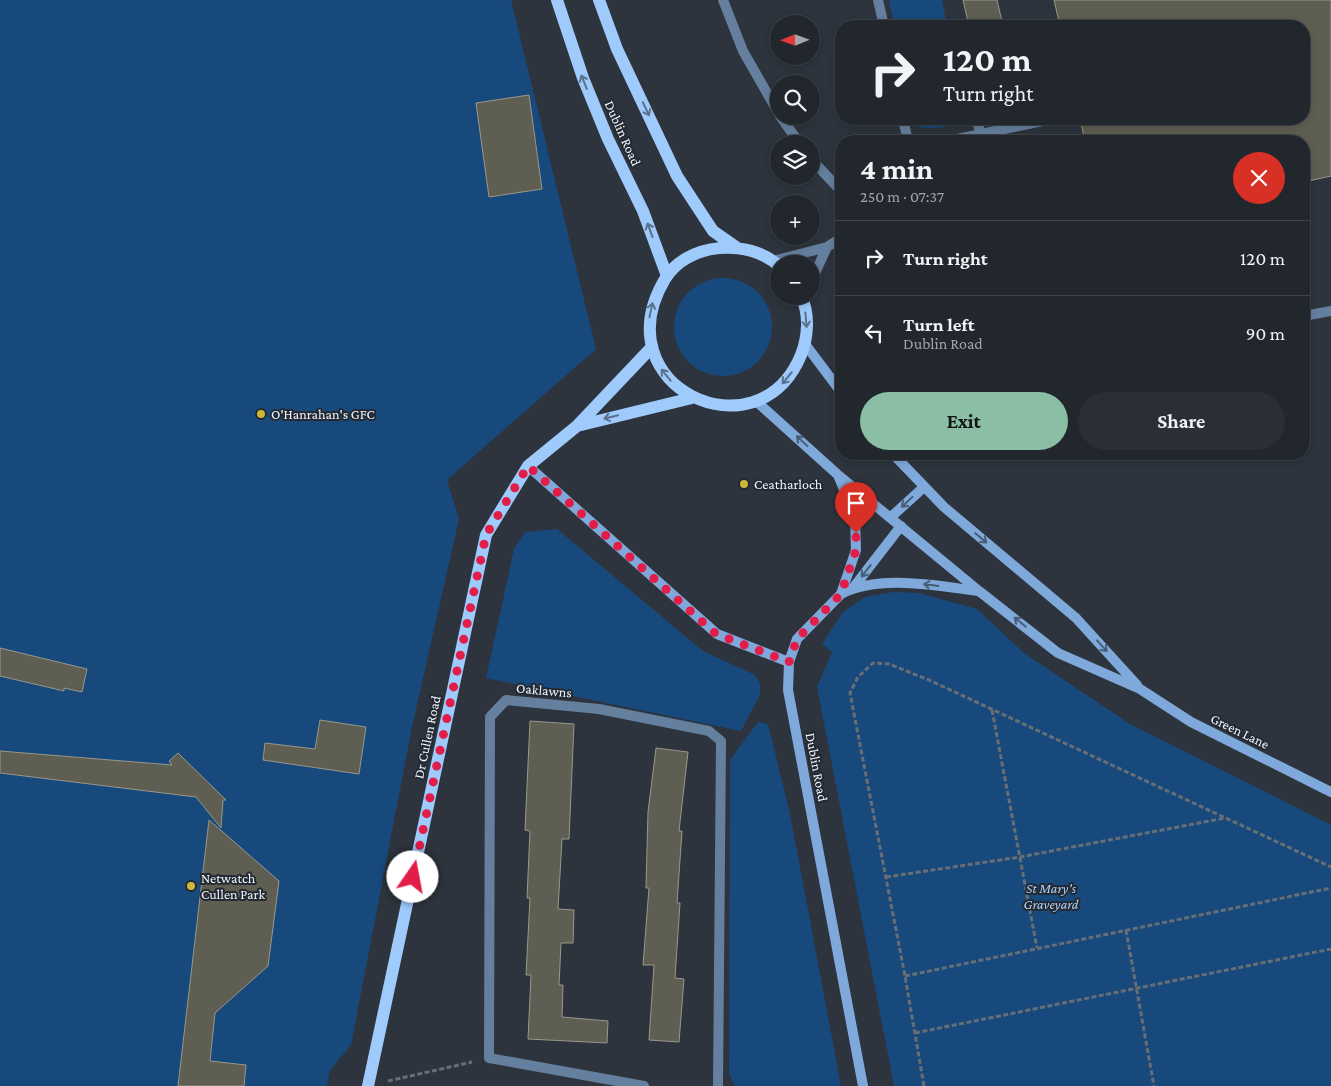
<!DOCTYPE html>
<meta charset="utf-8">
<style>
body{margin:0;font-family:"Crimson Pro",serif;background:#2a2f36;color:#f1f3f6;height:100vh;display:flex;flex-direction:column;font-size:19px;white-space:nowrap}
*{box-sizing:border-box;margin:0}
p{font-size:16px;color:#a2a5aa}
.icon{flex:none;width:28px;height:28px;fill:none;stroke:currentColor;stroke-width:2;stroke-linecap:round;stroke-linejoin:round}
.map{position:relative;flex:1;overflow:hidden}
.panel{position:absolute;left:835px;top:135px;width:475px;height:325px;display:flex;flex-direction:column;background:#22272e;border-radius:20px;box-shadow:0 2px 8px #0003,0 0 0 1px #3f444a}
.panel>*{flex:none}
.top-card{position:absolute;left:835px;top:20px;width:475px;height:105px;border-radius:20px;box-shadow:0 2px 8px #0003,0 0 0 1px #3f444a;background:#22272e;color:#f1f3f6;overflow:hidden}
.needle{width:32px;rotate:269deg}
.tools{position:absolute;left:770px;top:15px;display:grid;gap:10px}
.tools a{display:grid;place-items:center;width:50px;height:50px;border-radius:50%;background:#22272e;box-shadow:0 2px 8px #0003,0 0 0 1px #3f444a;font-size:25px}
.pin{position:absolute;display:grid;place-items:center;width:42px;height:42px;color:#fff;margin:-51px -21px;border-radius:50% 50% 50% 0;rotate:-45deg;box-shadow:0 0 5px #0007}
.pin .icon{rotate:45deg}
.me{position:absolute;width:55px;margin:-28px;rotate:12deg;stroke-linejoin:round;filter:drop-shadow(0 0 4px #0008)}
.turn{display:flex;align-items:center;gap:18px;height:105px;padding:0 25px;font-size:22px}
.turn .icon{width:65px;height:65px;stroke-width:2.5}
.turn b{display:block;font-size:35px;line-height:42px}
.round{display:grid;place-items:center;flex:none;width:52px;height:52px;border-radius:26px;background:#2a2f36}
.overview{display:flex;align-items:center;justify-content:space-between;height:85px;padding:0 25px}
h1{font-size:30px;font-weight:700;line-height:38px}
.primary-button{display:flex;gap:10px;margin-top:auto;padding:10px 25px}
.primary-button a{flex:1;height:58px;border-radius:30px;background:#8abfa5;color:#111;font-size:20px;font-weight:700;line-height:58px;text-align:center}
.primary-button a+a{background:#2a2f36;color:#f1f3f6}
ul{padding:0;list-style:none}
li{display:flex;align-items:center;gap:15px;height:75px;padding:0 25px;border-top:1px solid #3f444a}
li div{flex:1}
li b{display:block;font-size:19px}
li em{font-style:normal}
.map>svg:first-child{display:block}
</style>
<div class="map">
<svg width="1331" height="1086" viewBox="0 0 1331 1086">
<rect width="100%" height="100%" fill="#2d343d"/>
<!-- green -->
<path fill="#18497c" d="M0,0h511l85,349 -149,131 12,39 -47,208 -61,318 -21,25 -3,16h-327z
M889,0h53l5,26h-53z
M914,119h46c-9,10 -29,10 -42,8z
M674 327a49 49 0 1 1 98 0a49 49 0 1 1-98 0Z
M557,529l146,122 52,24 5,9v11l-19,36 -255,-53 28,-129 11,-17z
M893,592l26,1 58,16 47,44 106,71 201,101v261h-437l-77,-399 15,-35 -10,-8 21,-32 22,-15z
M758,722l10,2 22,90 51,272h-106l-6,-12 1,-314z"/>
<!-- building -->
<path fill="#5f5e52" stroke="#99988b" d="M963,0h34l6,26h-34z
M1054,0h277v176l-27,6v-41h-219l-5,-22h224v-93h-244z
M529,95l13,94 -53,8 -13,-94z
M0,648l87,21 -5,23 -18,-4v3l-64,-15z
M320,720l46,7 -7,47 -96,-14 2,-17 50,6z
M530,721l44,3 -5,115h-7l-4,70 16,1 -1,33h-12l-2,42h4l-1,32 46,4 -1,22 -79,-4 3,-64h-5l4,-77h-3l3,-67 -5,-1z
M656,748l32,4 -9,79h3l-5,72h3l-5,75 9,1 -5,63 -30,-2 5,-75h-11l6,-77h-3l2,-76z
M0,751l172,14 -3,-4 9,-8 48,47h-3l-2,28 -25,-31 -196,-24z
M209,820l70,61 -11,85 -53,47 -5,48 36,4 -2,21h-66z"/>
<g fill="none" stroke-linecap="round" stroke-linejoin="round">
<!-- path -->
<path stroke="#686e76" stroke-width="3" stroke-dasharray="5 2.5" stroke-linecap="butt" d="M992,710l45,238
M886,877l134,-20 205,-39
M1126,930l28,156
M905,976l426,-88
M915,1033l416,-84
M388,1081l84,-19
M924,1086l-19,-110 -55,-283 8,-16 15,-14 16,1 40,16 402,187"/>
<!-- service -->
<path stroke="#657f9e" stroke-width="10" d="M723,0l20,51 36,63
M878,0l6,26
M780,116l20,28
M903,119l5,22
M976,119l5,15
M948,141l104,-22
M811,159l30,32
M773,261l54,-14 14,-9
M811,282l16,-35
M1304,316l27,-5"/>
<!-- minor -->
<path stroke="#657f9e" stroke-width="10" d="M644,1086l-155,-28 1,-341 16,-17 93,9 110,22 12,10 -3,345"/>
<!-- secondary -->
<path stroke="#7fa9da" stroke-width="10" d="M805,344l36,48
M756,401l81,73 142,117 79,62 82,36 51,33 140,70
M893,454l51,53 132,111 61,67
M528,466l189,168 72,28
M838,475l17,41 1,34 -15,44 -44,45 -8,23 -1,28 75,396
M891,517l33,-30
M853,588l48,-62
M841,594c38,-20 96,-8 137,-3"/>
<!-- primary -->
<path stroke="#9ecafc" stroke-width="12" d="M557,0l26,78 25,61 35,72 24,65
M599,0l18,49 60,127 36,55 23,16
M779,266c-30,-28 -92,-24 -114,13 -64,108 93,180 136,76 7,-18 9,-41 0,-59
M577,426l115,-28
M368,1086l118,-551 42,-69 49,-40 74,-78"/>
</g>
<!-- one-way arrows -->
<defs><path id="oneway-shaft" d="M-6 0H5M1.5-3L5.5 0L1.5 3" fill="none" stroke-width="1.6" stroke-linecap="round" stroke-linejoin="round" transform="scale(1.25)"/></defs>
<g stroke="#5a728d">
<use href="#oneway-shaft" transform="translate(584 82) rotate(-112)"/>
<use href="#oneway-shaft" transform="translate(646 109) rotate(65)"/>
<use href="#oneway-shaft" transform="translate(650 230) rotate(-110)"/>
<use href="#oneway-shaft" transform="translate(651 310) rotate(-78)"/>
<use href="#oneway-shaft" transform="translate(806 320) rotate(85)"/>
<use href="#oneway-shaft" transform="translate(666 375) rotate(-129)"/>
<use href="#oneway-shaft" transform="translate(787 378) rotate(130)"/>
<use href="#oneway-shaft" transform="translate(611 417) rotate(166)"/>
</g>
<g stroke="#485d76">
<use href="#oneway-shaft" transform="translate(802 441) rotate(-137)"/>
<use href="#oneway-shaft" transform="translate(907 502) rotate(137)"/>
<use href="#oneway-shaft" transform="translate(981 538) rotate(40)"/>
<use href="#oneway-shaft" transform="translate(866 571) rotate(128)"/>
<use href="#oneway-shaft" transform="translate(931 585) rotate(-173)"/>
<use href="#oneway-shaft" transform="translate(1020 622) rotate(-141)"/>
<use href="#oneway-shaft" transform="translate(1102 646) rotate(48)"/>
</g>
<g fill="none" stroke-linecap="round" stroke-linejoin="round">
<!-- route -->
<path stroke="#e11d48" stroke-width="9" stroke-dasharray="0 16.2" d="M413,877l73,-342 42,-69 188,168 73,28 8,-23 44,-45 15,-44v-17"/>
</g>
<!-- markers -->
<g fill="#cbb939" stroke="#232a33" stroke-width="2">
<circle cx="261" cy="414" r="5"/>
<circle cx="744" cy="484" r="5"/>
<circle cx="191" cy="886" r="5"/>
</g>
<g text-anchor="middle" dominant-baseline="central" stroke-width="4" stroke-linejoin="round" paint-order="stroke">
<!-- street labels -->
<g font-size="14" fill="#f0f5fb" stroke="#232a33">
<text transform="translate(623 133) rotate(66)">Dublin Road</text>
<text transform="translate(544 690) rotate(5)">Oaklawns</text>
<text transform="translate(1240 731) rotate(26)">Green Lane</text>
<text transform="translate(427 737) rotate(-78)">Dr Cullen Road</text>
<text transform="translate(817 767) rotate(79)">Dublin Road</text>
</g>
<!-- poi labels -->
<g font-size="14" fill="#f0f5fb" stroke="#232a33" text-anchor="start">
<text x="271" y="414">O'Hanrahan's GFC</text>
<text x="754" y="484">Ceatharloch</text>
<text x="201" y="878">Netwatch<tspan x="201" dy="16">Cullen Park</tspan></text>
</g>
<!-- park labels -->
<g font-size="14" font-style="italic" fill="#afcff4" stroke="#232a33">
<text x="1051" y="888">St Mary's<tspan x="1051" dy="16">Graveyard</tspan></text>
</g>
</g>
</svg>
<div class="tools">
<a><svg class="needle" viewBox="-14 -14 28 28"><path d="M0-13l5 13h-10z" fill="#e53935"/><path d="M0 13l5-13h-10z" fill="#a2a5aa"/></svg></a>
<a><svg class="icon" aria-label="search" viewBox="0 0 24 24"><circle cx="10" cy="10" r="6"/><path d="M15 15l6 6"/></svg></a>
<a><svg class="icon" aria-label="layers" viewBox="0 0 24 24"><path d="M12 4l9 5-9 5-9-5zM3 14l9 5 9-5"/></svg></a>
<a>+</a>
<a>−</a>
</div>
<div class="pin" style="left:856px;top:533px;background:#d93025"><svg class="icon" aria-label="arrive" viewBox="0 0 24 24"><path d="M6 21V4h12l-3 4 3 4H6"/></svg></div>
<svg class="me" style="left:413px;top:877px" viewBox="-20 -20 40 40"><circle r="19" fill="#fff"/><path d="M0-13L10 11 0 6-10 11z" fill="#e11d48"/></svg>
<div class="top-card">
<div class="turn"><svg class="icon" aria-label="right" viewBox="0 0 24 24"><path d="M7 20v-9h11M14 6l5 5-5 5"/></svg><div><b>120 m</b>Turn right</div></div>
</div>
<section class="panel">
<div class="overview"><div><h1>4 min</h1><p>250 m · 07:37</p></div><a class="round" style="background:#d93025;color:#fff"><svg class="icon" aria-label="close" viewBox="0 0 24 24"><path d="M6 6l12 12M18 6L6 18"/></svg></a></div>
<ul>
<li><svg class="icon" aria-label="right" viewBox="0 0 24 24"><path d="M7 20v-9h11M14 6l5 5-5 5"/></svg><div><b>Turn right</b></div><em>120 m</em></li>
<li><svg class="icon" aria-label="left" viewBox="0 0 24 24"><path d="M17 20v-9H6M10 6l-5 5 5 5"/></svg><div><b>Turn left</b><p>Dublin Road</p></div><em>90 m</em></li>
</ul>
<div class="primary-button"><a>Exit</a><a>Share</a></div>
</section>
</div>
